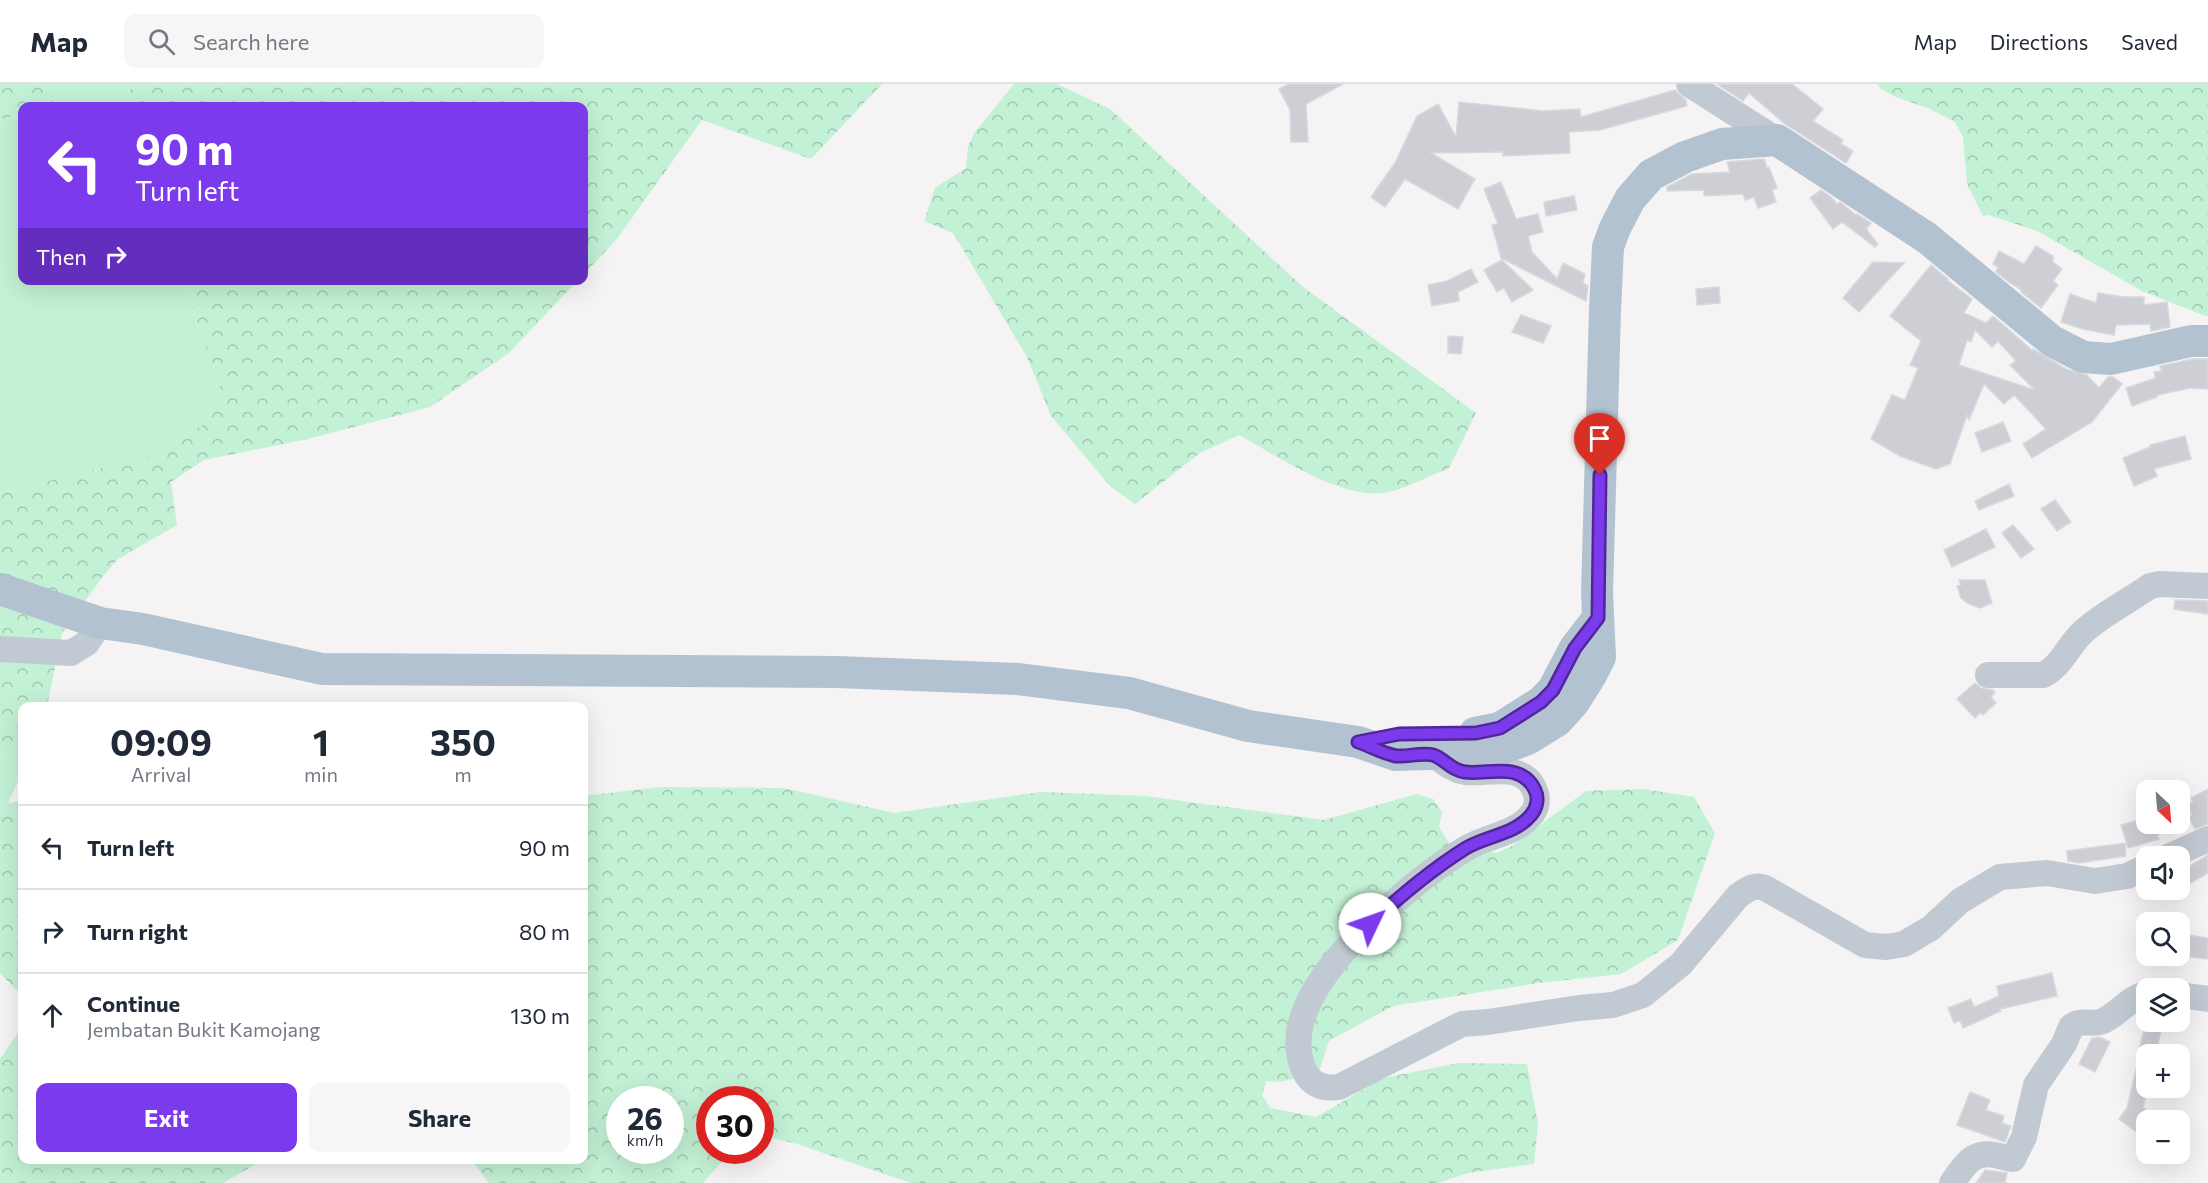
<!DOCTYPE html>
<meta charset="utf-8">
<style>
body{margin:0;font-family:Commissioner,sans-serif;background:#f6f6f7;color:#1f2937;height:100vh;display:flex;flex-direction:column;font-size:22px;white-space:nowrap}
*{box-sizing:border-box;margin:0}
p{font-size:20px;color:#747a83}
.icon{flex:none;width:33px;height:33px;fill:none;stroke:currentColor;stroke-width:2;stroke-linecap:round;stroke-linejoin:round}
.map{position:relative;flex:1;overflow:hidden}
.side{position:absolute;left:18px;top:618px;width:570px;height:462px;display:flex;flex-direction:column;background:#fff;border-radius:12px;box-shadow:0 6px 24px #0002}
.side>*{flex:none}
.banner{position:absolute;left:18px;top:18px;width:570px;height:183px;border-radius:12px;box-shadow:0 6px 24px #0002;background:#7c3aed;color:#fff;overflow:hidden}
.needle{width:39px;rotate:154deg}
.tools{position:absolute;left:2136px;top:696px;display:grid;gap:12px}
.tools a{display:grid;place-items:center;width:54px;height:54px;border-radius:12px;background:#fff;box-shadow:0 6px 24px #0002;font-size:30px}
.speed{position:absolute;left:606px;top:1002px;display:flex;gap:12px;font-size:30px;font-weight:700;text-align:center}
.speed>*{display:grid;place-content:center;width:78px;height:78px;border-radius:50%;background:#fff;box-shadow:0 6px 24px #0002;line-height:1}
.speed small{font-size:15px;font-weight:400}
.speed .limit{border:9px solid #d22;background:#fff;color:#111}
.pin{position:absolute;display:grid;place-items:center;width:51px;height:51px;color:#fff;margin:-62px -26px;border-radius:50% 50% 50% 0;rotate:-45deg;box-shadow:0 0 6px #0007}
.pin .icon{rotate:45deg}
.me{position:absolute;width:66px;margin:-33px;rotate:48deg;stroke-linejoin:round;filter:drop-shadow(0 0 4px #0008)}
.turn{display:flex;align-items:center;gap:21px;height:126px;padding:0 18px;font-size:27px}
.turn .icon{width:78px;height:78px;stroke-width:2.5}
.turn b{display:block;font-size:42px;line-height:51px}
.then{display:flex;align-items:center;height:57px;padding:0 18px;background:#0003;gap:12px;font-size:22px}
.eta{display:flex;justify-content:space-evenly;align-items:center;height:102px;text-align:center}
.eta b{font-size:36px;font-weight:700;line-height:42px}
.action{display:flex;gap:12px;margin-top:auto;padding:12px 18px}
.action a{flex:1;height:69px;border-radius:12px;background:#7c3aed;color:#fff;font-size:24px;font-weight:700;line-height:69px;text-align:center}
.action a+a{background:#f6f6f7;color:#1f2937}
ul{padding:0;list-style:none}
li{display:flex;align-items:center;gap:18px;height:84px;padding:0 18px;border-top:2px solid #e0e1e3}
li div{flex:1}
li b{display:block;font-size:22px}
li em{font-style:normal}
header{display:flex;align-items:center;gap:36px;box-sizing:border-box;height:84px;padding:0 30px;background:#fff;border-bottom:2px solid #e0e1e3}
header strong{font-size:28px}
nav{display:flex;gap:33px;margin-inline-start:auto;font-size:21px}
.search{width:420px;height:54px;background:#f6f6f7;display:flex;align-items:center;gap:15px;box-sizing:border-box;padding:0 21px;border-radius:12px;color:#747a83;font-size:22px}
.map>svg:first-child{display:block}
</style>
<header>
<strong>Map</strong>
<div class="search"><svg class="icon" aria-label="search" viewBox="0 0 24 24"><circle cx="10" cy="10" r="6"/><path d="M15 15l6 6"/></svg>Search here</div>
<nav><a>Map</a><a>Directions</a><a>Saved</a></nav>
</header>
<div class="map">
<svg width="2208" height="1099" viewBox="0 0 2208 1099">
<defs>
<pattern id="forest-crowns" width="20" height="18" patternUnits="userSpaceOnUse" patternTransform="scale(1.5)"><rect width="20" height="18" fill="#c3f1d5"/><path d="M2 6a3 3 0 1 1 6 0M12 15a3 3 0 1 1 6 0" fill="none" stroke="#a0c6b0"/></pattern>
</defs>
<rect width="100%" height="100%" fill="#f5f3f3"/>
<!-- grass -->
<path fill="#c3f1d5" d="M57,0h80l-26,22h-72l14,-4z
M22,28v168l161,1c12,38 27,75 40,114l-21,31 -45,28 -157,39v-373z
M22,654v35l-14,30 -8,11v-56z"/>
<!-- forest -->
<path fill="url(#forest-crowns)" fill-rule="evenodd" d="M0,0h57l-4,18 -14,4h-17v6l-22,8z
M137,0h745l-71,75 -109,-39 -85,119 -33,35v-168h-473z
M1014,0h43l53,25 193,178 173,126 -27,55c-17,7 -43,20 -60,24 -46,10 -111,-36 -150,-57l-39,18 -65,51 -25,-18 -59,-70 -24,-59 -74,-124 -29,-12 11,-33 31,-20 2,-22 7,-14z
M1877,0h331v233l-66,-26 -105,-60 -49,-16 -5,1 -16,-32 -4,-47 -8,-15 -27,-14 -30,-10 -17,-9z
M183,197h394l-68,72 -79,54 -122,32 -104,21 -33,22 6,43 -59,34 -14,16 -42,58 -15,73h-25v32l-22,20v-265l157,-39 45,-28 21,-31c-13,-39 -28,-76 -40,-114z
M659,703l125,1 110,25 146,-21 105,4 179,24 93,-26 16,5 9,13 -3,15 10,16 47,10 14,-6 76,-56 57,-2 51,8 21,36 -37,107 -57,34 -83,9 -145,23 -64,35 -10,31 -39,10 -14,-1 -4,14 8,13 46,9 67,-39 76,-15 68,1 11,60 -4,40 -66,9 -30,10h-527l-114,-39 -36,-9 -1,-35h-50v50l21,1 -28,32h-214l-18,-23h113v-364zM620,1016h50v50h-50z
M22,717v195l-22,-23v-159l8,-11z
M22,943v133h241l-40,23h-223v-124z"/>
<!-- building -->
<path fill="#cdcfd5" stroke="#d7d9de" stroke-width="1.5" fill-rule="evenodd" d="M1288,0h55l-37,20 2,38h-17l-1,-32 -11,-21z
M1717,0h75l31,25 -10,12 30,19 -2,4 12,7 -7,12 -61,-39 -36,-31 -6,8z
M1675,6l11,10 1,6 -87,24 -31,2 1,21 -67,3v-4l-72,1 44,26 -17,30 -53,-30 -20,28 -14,-10 24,-34 22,-47 21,-12 18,33 3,-35 85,9 36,-2 1,8z
M1764,75l3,9 2,-1 8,21 -5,2 4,12 -18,6 -4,-11 -9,3 -2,-6 -39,2v-6l-37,1v-4l25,-13 38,-2 -3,-10z
M1501,98l15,37 22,-5 5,18 -15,4 4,16 25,27 6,-16 22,11 -2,9 5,3 -2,15 -85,-43 -9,-33 6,-1 -14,-35z
M1821,106l10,7 6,7 3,-2 16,13 1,-1 14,9 -5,6 12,15 -3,3 -33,-25 -9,7 -23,-31z
M1574,112l3,14 -31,6 -2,-14z
M2036,162l17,10v6l9,7 -9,12 5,4 -17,23 -20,-16 1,-2 -12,-7 -14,-11 2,-5 -5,-3 6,-13 25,13z
M1502,176l31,30 -21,12 -8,-14 -7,4 -13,-22z
M1873,178l31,1 -45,49 -16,-14z
M1931,181l17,14 -1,1 25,19 -8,14 22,10 7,-7 39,34 1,-1 33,20 21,6 12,13 9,-11h5l9,7 -30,38 -60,36 -9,-14 23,-15 -32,-34 -10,9 -20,-20 -15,36 -2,-5 -17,49 -14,5 -36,-13 -29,-17 21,-44 13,5 13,-32 -8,-3 11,-24 -31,-25zM1975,246l17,17 6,-6 18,20 -6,4 25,25 -76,-25 8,-25 4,2z
M1471,185l7,13 -20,10 1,9 -27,5 -4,-21 19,-4z
M1719,203l1,16 -23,2 -1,-16z
M2098,209l25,4h21v8l23,-3 3,25 -19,4 -1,-7 -34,1 -2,10 -31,-6 -22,-7 9,-28 26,9z
M1521,231l30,11 -8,17 -31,-11z
M1448,252l15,1 -2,17 -13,-1z
M2193,275h15v30l-18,-1 -33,7v2l-25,9 -6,-18 30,-10 -2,-6 8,-1 -2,-5z
M2003,338l8,19 -29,11 -7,-19z
M2185,352l6,23 -37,10 3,7 -23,10 -11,-28 27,-11v-2z
M2009,400l5,12 -35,14 -4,-9z
M2055,416l16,22 -14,9 -16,-22z
M2013,441l21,24 -13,9 -19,-25z
M1986,445l9,18 -43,20 -8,-17z
M1959,496h26l7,23 -12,5 -11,-4 -8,-6 -4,-12 4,-1z
M2175,516l33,1v13l-34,-5z
M1975,599l6,5 12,2 2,3 -4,4 5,6 -13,12 -2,-3 -6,6 -18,-19z
M2208,705v35l-13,5 -6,-12 3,-2 -5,-10 6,-3 -2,-4z
M2146,734v6h36v3l-25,8 2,4 -31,9 -7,-23z
M2125,759l1,13 -48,7 -10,-2 -1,-10z
M2208,771v18l-28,16v-17z
M2180,850l28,4v21l-28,-3z
M2052,889l5,23 -57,13 1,2 -38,17 -3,-8 -6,3 -6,-15 23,-9 3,8 25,-11 -2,-10z
M2146,938l16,3 -6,29h-10v34h2l-5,20 3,1 -2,3 8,5 -6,3v4l-7,10 -20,-15 8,-11 13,-54h-2z
M2100,953l10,5 -15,30 -16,-8 13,-26z
M1970,1008l20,8 -4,10 18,6 -2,7 9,3 -6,16 -48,-17z
M1985,1086l22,3 -2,10h-29z"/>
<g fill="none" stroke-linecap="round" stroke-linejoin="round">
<!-- minor -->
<path stroke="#c1cad2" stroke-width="26" d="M1689,0l88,56
M0,565l71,4 16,-10 13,-20
M1988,591h55c19,-9 25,-30 41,-44 19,-17 45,-30 66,-45l10,-2 48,2
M1434,671c10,7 18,15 31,17 24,3 61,-12 71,22 2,7 0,16 -5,21 -15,19 -44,21 -64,33 -31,18 -57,40 -83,63 -39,35 -107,104 -79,161 7,14 20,17 34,15l123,-63 26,-2 91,-14 34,-3 30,-10 38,-31 57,-68c10,-7 16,-12 27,-8l100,57 21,2 18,-3 27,-16 29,-27 40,-24 47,-4 48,8 32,-5 19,-9
M2170,772l38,-17
M2180,911l28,4
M1952,1099c11,-15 20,-33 42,-28 6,1 12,3 19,4l11,-22 12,-52 28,-41 7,-17c10,-9 21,-1 32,-6 16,-7 25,-23 43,-27"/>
<!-- major -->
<path stroke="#b3c2d1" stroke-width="32" d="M0,505l100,34 43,6 179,40 515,3 180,7 112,14 119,33 110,16 38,13 97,-3 35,-13 29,-18 17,-19 17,-27 9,-18 -3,-64 8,-283 3,-63 7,-19 15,-29 21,-24 34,-18 37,-13 55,-4 150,98 125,103 31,16 28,2 80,-18h17
M1475,649l25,-5 41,-26 12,-12 22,-42 23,-30"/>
</g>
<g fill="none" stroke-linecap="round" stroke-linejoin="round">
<!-- route casing -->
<g stroke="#51269a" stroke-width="15">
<path id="route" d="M1370,840c30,-28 61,-54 96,-76 20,-12 50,-14 65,-33 6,-7 8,-17 4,-25 -14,-29 -47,-15 -70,-18 -15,-2 -21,-14 -32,-17 -11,-3 -25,2 -37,1 -12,-2 -26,-10 -38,-14l41,-8 77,-1 24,-5 41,-26 12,-12 22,-42 23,-30 2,-143"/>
</g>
<!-- route -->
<use href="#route" stroke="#7c3aed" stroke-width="10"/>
</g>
</svg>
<div class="tools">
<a><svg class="needle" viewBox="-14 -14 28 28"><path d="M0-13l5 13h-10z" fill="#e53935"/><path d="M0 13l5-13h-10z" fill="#747a83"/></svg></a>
<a><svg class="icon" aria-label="sound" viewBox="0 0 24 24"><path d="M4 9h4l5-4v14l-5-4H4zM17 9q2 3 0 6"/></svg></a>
<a><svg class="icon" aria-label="search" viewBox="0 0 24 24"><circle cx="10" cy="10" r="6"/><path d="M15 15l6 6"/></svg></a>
<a><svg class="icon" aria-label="layers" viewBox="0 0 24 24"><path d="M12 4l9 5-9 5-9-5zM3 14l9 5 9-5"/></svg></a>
<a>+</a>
<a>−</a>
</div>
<div class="speed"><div>26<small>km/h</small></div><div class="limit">30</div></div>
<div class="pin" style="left:1600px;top:391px;background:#d93025"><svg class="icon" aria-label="arrive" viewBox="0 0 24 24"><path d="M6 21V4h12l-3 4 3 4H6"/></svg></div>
<svg class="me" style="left:1370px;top:840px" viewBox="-20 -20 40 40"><circle r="19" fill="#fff"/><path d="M0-13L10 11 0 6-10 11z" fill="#7c3aed"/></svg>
<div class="banner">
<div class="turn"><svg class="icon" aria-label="left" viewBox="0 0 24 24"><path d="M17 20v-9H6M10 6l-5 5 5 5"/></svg><div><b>90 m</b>Turn left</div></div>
<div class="then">Then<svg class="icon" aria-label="right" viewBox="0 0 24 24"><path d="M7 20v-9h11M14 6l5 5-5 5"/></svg></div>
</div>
<section class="side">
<div class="eta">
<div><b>09:09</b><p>Arrival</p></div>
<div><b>1</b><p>min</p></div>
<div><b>350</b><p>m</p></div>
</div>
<ul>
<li><svg class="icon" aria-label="left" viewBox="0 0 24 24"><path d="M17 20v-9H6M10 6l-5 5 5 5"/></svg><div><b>Turn left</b></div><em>90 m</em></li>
<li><svg class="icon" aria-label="right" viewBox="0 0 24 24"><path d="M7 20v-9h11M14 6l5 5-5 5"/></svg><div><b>Turn right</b></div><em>80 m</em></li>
<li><svg class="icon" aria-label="ahead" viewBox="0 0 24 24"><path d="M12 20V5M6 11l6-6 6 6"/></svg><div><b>Continue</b><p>Jembatan Bukit Kamojang</p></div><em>130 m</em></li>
</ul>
<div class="action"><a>Exit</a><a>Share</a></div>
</section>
</div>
